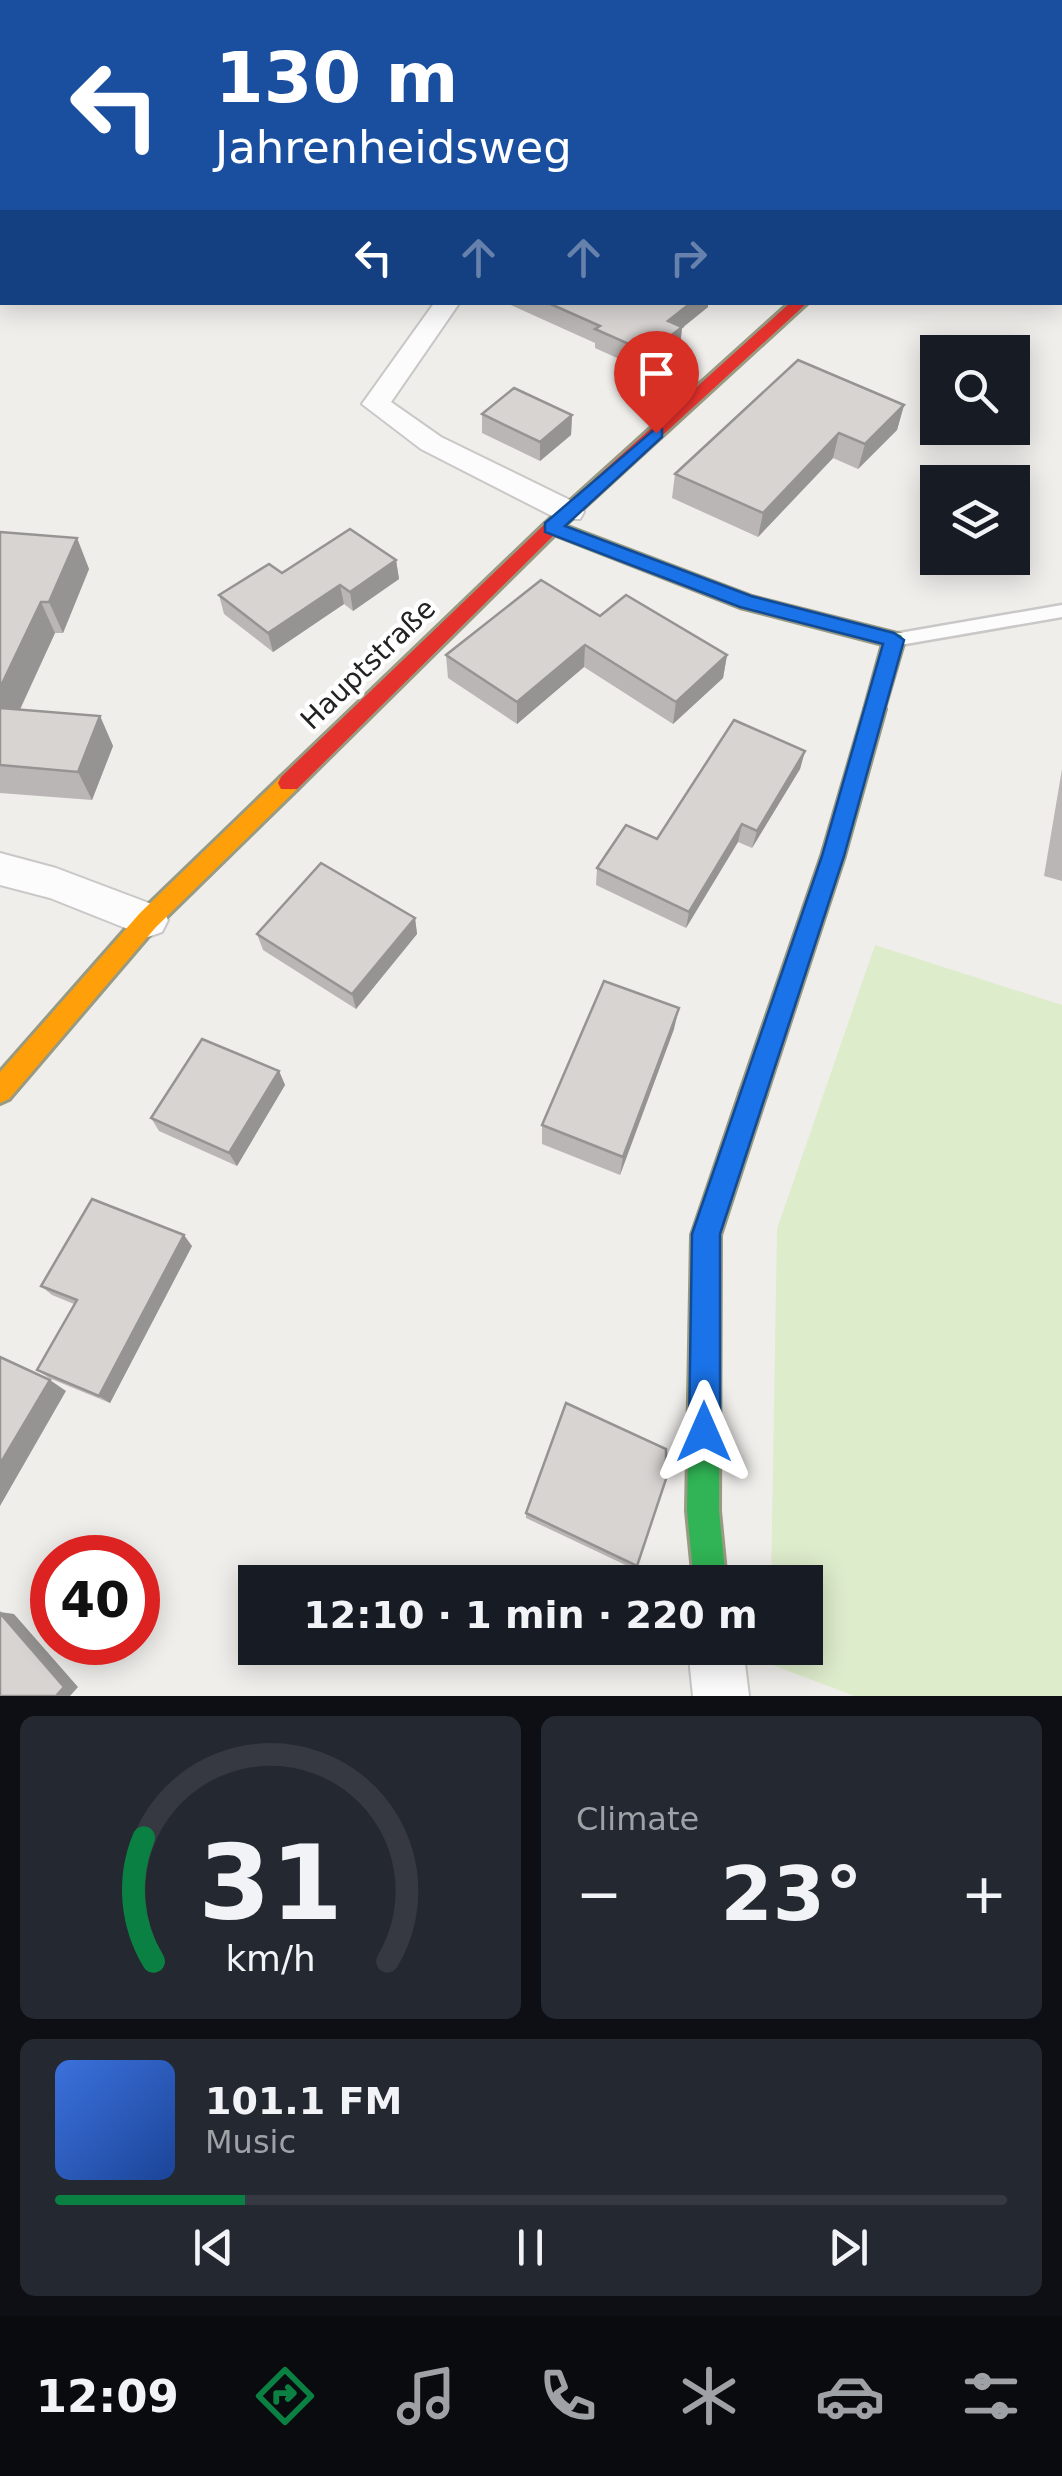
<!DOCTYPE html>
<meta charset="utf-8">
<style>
:root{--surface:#171b24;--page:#242831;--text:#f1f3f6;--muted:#9ea1a6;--line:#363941;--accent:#0b8043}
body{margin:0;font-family:"DejaVu Sans",sans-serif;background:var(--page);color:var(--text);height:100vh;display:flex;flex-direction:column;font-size:38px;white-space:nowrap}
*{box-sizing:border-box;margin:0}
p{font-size:32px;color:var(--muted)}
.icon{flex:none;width:55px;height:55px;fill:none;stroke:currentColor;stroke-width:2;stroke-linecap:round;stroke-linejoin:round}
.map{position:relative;height:1696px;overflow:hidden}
.side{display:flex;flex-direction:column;gap:20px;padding:20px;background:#0d0f14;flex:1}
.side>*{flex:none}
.top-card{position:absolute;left:0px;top:0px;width:1062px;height:305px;box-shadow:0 5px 25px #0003;background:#1a4fa0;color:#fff;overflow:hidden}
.buttons{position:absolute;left:920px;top:335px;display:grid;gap:20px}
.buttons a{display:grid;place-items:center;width:110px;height:110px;border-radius:0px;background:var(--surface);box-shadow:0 5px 25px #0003;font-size:50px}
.speed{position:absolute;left:30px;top:1535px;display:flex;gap:20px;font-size:50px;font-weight:700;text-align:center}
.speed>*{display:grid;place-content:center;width:130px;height:130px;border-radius:50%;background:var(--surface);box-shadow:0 5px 25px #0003;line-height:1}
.speed .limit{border:15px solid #d22;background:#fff;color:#111}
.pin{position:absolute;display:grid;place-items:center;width:85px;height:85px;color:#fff;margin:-102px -42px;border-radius:50% 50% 50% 0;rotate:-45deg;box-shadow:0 0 10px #0007}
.pin .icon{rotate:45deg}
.me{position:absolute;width:110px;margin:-55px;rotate:0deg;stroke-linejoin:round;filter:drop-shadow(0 0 8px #0008)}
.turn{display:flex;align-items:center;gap:35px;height:210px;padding:0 50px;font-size:45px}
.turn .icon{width:130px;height:130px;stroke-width:2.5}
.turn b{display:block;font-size:70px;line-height:85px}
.lanes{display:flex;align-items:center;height:95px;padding:0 50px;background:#0003;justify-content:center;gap:50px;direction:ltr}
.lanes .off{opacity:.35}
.big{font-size:75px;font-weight:800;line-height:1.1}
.side .card{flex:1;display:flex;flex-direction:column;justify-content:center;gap:15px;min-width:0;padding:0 35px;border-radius:15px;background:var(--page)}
.side .dial{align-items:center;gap:0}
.dial svg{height:260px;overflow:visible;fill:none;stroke:var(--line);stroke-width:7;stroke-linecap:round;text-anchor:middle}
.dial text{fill:var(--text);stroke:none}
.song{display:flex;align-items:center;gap:30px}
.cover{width:120px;height:120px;border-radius:15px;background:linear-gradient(135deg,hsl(220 70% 55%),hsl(220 70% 35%))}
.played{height:10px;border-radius:5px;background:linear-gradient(90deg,var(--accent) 20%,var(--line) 20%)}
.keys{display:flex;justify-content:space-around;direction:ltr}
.heat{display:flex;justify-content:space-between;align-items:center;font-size:55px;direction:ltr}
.side .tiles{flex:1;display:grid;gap:20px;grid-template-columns:1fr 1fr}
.card:last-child{grid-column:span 2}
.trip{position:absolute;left:238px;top:1565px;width:585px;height:100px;border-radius:0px;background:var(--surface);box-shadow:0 5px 25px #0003;font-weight:800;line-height:100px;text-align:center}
.menu{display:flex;height:160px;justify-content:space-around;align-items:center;background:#090b0e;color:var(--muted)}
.menu .icon{width:70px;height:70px}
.menu .on{color:var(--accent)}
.menu b{font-size:45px;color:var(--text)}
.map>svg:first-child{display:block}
.grass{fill:#ddeccb}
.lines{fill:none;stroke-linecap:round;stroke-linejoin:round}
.lane-casing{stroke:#c9c8c7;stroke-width:5}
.street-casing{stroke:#c9c8c7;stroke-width:4}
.fast-casing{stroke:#999a82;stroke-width:6}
.slow-casing{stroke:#999a82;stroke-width:6}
.jam-casing{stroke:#999a82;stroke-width:6}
.lane{fill:#fdfcfc;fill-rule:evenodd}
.street{fill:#fdfcfc;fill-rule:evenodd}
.fast{fill:#30b455;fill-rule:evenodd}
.slow{fill:#ff9f0a;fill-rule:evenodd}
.jam{fill:#e5322d;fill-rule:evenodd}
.wall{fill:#b9b6b5}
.shaded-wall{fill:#969493}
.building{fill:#d7d4d2;stroke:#969493;stroke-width:2.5}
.route{fill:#1a73e8;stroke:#114b97;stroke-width:2.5}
.labels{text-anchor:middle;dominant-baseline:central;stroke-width:9;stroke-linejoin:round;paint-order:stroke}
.street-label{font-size:28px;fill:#222;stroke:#fff}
</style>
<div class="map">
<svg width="1062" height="1696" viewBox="0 0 1062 1696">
<rect width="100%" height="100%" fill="#f0eeeb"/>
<!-- grass -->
<path class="grass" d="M875,945l187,60v691h-208l-84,-32v-16h35v-66h-34l6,-353z"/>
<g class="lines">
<!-- lane casing -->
<g class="lane-casing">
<path id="lane" d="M1062,605v12l-168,29 -9,-6 9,-6z"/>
</g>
<!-- street casing -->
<g class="street-casing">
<path id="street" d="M435,302h25l-69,100 50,35 139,68 4,7 -4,7h-22l-137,-70 -59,-45z
M0,853l56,15 106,40 6,12 -6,12 -14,5 -98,-39 -50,-13z
M688,1648h55l6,48h-56z"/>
</g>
<!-- fast casing -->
<g class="fast-casing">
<path id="fast" d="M1062,104v8l-2,1v-8z
M552,521l200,76 149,38 3,5 -22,75h-14l-3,-6 18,-65 -143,-37 -194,-76 -3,-4z
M753,1082l9,3 4,9 -46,141 -1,276 7,71h-32l-7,-71 5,-276 48,-141 4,-9z"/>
</g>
<!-- slow casing -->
<g class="slow-casing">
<path id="slow" d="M875,701l10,8 -41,147 -78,238 -4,9 -9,3 -9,-3 -4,-9 82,-238 43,-147z
M289,774l11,9 -3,6 -141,138 -147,172 -9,4v-31l140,-159 141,-136z"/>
</g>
<!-- jam casing -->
<g class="jam-casing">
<path id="jam" d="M791,302h17l-250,229 -261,258h-16l-3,-6 3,-6 265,-254z"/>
</g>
<!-- lane -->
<use href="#lane" class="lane"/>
<!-- street -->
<use href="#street" class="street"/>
<!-- fast -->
<use href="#fast" class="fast"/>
<!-- slow -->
<use href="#slow" class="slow"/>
<!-- jam -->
<use href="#jam" class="jam"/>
</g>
<!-- wall -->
<path class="wall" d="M504,302h204v5l-26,21 -2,18 -32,26 -53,-24v-5z
M904,405l-7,25 -39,39 -25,-11 -75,79 -86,-39 3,-24z
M482,414l90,1 -1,20 -31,26 -58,-28z
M0,532l77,6 12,31 -26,64h-8l-35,77 80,6 13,30 -21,54 -92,-7z
M396,560l3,19 -46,32 -9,-7 -71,48 -49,-38 -5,-19z
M600,616l127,39 -4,23 -50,46 -89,-57 -67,57 -69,-46 -2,-23z
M805,751l-5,18 -48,79 -14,-6 -52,86 -90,-43 1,-17 60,-29z
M1062,769v112l-18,-5z
M415,918l2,16 -61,75 -93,-59 -6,-16z
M674,1029l-54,146 -78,-31v-19z
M279,1071l6,14 -48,81 -78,-35 -8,-13z
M192,1246l-82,157 -61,-25 -12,-8 37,-66 -22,-9 -11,-9z
M526,1513l111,53 -3,3 -108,-51z"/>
<!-- shaded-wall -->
<path class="shaded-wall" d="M692,302h16v5l-26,21 -2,18 -32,26 1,-19 19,-32z
M904,405l-7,25 -39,39 7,-25z
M572,415l-1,20 -31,26v-19z
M839,433l-6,25 -75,79 5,-24z
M77,538l12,31 -26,64 -14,-31z
M396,560l3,19 -46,32 -3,-19z
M340,585l4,19 -71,48 -5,-19z
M41,602l14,31 -48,104 -7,-12v-37z
M585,645l-1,22 -67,57v-22z
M727,655l-4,23 -50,46 3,-22z
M100,716l13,30 -21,54 -14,-28z
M805,751l-5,18 -48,79 5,-17z
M742,824l-4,18 -52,86 3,-16z
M415,918l2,16 -61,75 -4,-15z
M679,1008l-5,21 -54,146 3,-18z
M279,1071l6,14 -48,81 -8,-13z
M184,1235l8,11 -82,157 -11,-7z
M50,1380l16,11 -66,115v-42z
M0,1612l14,2 64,73 -8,9h-14z"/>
<!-- building -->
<path class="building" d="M546,302h146l-24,19 14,6 -33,26 -54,-24 5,-3z
M798,360l106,45 -39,39 -26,-11 -76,80 -88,-39z
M514,388l58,27 -32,27 -58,-28z
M350,529l46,31 -46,32 -10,-7 -72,48 -49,-38 50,-31 13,9z
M0,532l77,6 -28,64h-8l-41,86z
M541,580l59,36 26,-21 101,60 -51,47 -91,-57 -68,57 -71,-47z
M0,708l100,8 -22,56 -78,-7z
M734,720l71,31 -48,80 -15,-7 -53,88 -92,-44 29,-43 31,14z
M321,863l94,55 -63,76 -95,-60z
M604,981l75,27 -56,149 -81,-32z
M202,1039l77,32 -50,82 -78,-35z
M92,1199l92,36 -85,161 -62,-26 40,-70 -36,-14z
M0,1357l50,23 -50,84z
M566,1403l100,46v30l-29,87 -111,-53z
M0,1613l64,74 -8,9h-56z"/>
<!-- route -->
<path class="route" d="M656,428l6,1v8l-97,89 186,70 143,37 10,7 -60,216 -124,378v198l-5,11 -11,4 -11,-4 -4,-11 3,-198 130,-378 61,-212 -143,-37 -195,-75v-9z"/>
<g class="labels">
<!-- street labels -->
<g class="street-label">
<text transform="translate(368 664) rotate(-44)">Hauptstraße</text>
</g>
</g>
</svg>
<div class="buttons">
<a><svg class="icon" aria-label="search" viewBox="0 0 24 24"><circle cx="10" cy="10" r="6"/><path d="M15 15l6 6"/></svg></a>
<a><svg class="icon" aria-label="layers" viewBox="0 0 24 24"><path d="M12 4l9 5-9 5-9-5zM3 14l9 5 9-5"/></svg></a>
</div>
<div class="speed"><div class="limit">40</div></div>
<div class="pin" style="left:656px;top:433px;background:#d93025"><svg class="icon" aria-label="arrive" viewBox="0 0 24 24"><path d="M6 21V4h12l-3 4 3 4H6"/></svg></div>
<svg class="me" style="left:704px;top:1432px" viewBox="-20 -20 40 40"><path d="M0-17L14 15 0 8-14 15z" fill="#1a73e8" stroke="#fff" stroke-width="4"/></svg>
<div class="trip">12:10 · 1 min · 220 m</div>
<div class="top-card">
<div class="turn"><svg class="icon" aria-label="left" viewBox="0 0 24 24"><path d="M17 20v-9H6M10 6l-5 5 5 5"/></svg><div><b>130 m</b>Jahrenheidsweg</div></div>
<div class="lanes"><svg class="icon" aria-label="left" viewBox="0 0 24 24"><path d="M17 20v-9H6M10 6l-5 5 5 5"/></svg><svg class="icon off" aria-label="ahead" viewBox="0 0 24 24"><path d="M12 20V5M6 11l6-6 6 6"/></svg><svg class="icon off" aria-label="ahead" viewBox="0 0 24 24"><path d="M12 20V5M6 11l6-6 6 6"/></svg><svg class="icon off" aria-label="right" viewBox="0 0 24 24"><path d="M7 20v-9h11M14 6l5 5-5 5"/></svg></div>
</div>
</div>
<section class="side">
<div class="tiles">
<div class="card dial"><svg viewBox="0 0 100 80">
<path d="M14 69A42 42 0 1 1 86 69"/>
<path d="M14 69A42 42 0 0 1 11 31" stroke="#0b8043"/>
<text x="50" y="56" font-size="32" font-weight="700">31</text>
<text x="50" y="72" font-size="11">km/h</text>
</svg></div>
<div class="card"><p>Climate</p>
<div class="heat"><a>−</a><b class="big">23°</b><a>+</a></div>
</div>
<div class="card">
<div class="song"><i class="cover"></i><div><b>101.1 FM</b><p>Music</p></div></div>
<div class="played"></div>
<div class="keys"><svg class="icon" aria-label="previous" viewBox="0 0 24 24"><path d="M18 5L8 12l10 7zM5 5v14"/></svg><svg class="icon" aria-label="pause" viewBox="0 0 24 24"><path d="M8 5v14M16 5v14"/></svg><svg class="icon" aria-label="next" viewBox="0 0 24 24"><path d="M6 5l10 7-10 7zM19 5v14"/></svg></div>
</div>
</div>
</section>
<nav class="menu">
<b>12:09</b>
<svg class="icon on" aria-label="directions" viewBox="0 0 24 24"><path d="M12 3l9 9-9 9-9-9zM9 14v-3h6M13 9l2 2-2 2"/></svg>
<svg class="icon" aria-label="music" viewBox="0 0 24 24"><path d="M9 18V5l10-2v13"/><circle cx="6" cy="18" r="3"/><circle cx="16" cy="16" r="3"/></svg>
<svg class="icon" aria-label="phone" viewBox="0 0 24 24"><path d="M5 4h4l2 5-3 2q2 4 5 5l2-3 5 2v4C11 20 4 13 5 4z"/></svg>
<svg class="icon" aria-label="climate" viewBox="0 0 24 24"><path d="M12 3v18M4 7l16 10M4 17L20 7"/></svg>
<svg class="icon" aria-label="car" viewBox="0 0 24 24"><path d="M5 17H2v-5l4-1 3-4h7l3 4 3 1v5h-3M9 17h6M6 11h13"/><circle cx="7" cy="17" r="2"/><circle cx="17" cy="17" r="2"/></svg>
<svg class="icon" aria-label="filters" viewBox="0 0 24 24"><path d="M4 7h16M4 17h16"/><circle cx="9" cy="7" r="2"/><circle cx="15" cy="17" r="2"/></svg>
</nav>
